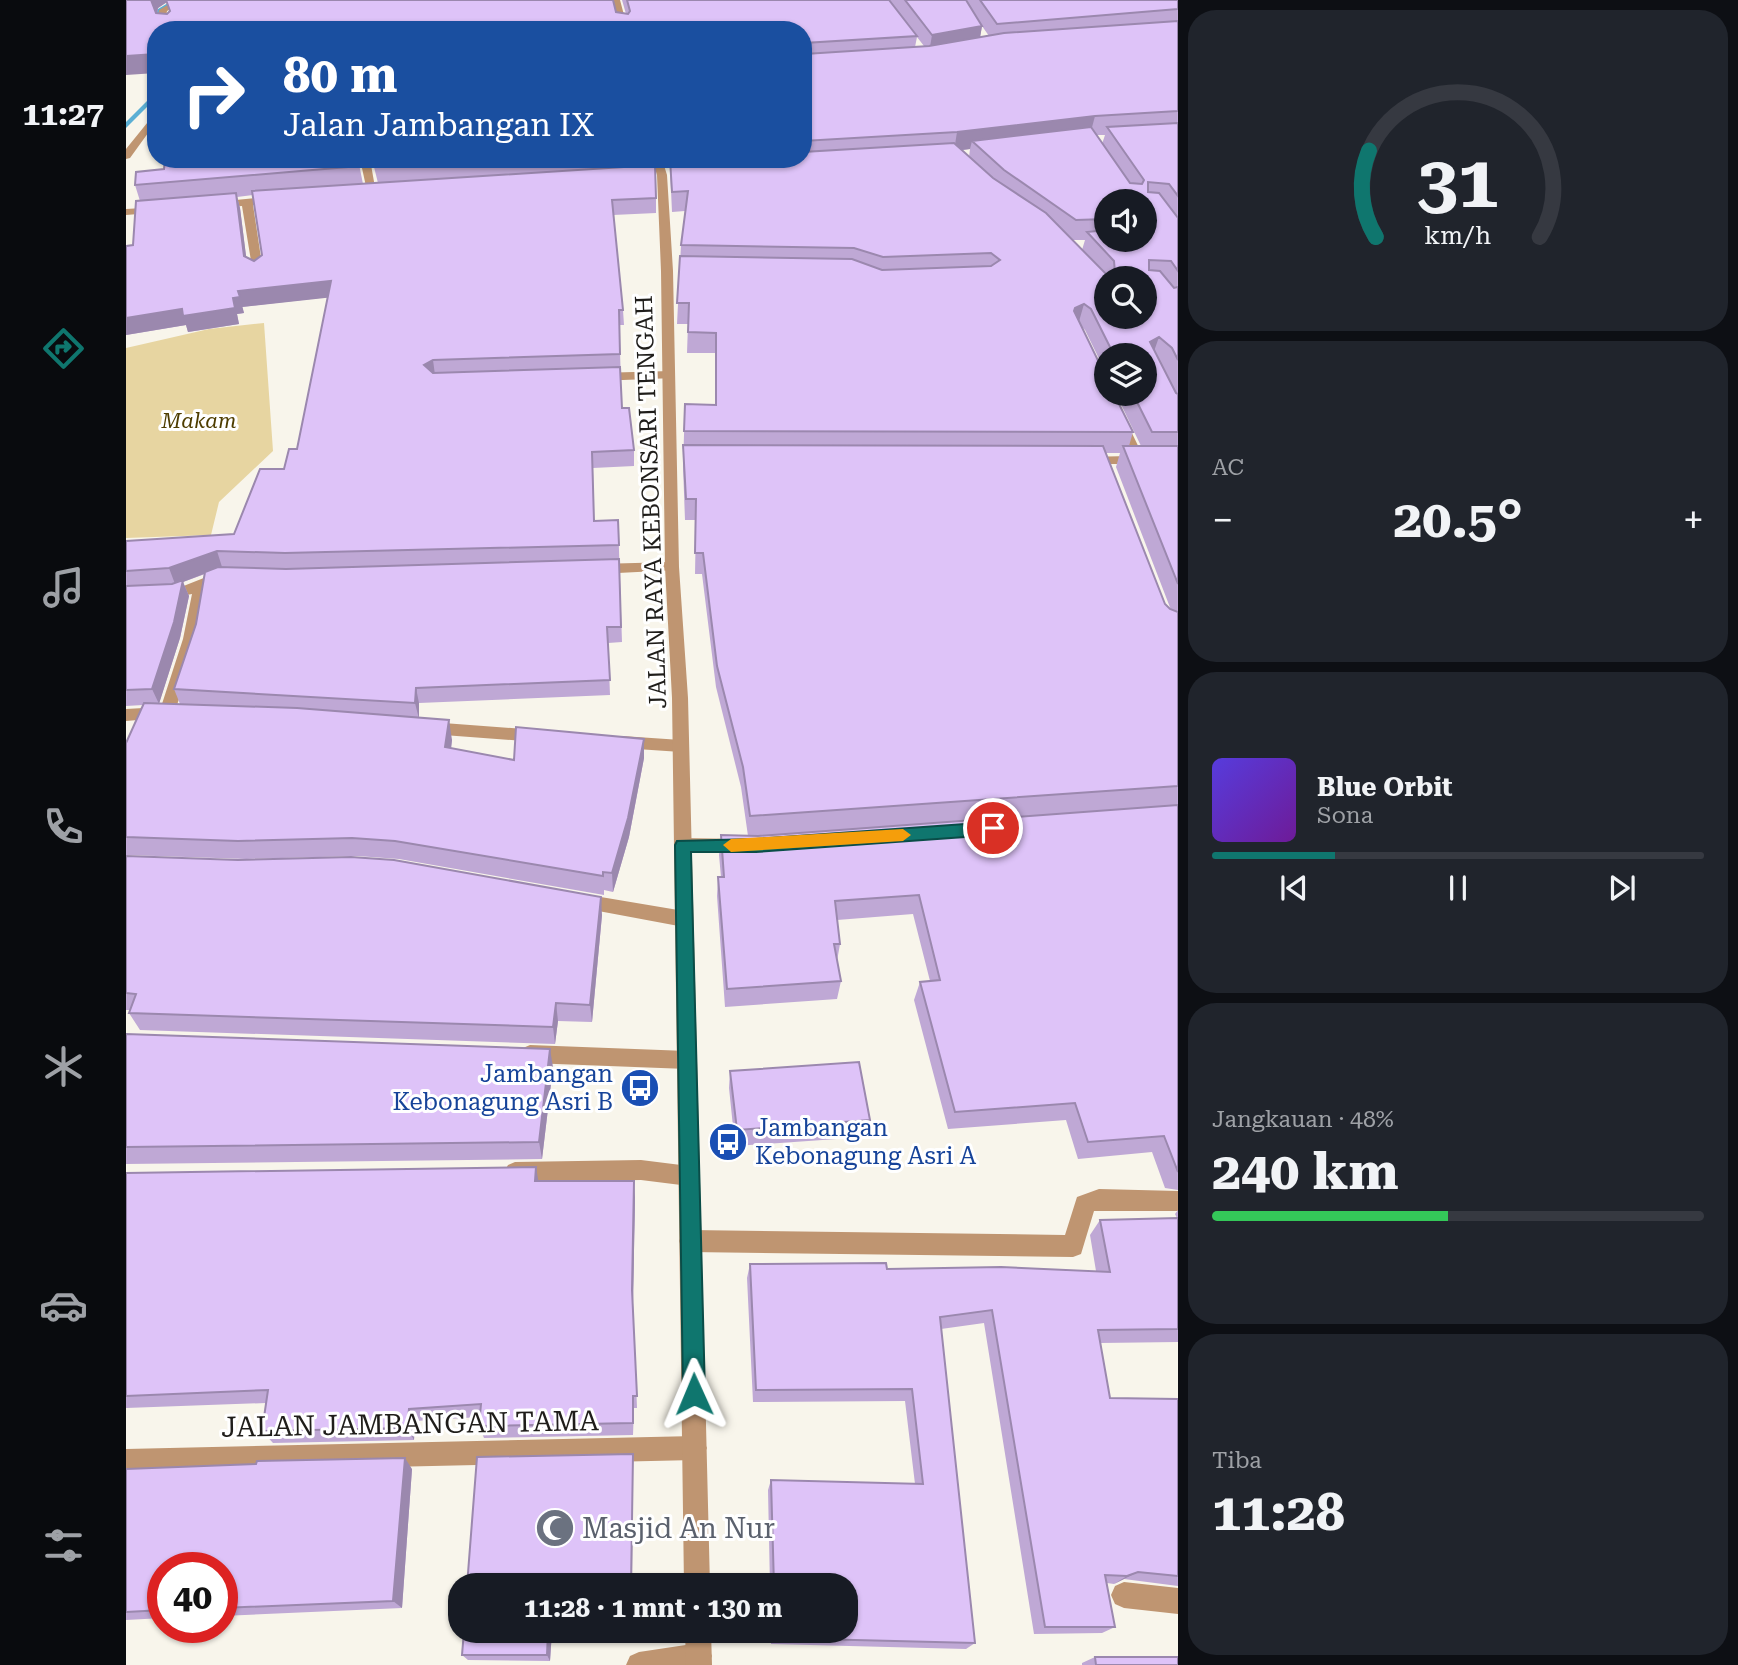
<!DOCTYPE html>
<html lang="id">
<meta charset="utf-8">
<style>
:root{--surface:#171b24;--page:#20242c;--text:#f1f3f6;--muted:#9ea1a6;--line:#363941;--accent:#0f766e}
body{margin:0;font-family:"Roboto Serif",serif;background:var(--page);color:var(--text);height:100vh;display:flex;flex-direction:column;font-size:26px;white-space:nowrap}
*{box-sizing:border-box;margin:0}
p{font-size:23px;color:var(--muted)}
.icon{flex:none;width:38px;height:38px;fill:none;stroke:currentColor;stroke-width:2;stroke-linecap:round;stroke-linejoin:round}
.map{position:relative;flex:1;overflow:hidden}
.sheet{display:flex;flex-direction:column;gap:10px;padding:10px;background:#0d0f14;width:560px}
.sheet>*{flex:none}
.banner{position:absolute;left:21px;top:21px;width:665px;height:147px;border-radius:28px;box-shadow:0 2px 5px #0004;background:#1a4fa0;color:#fff;overflow:hidden}
.controls{position:absolute;left:968px;top:189px;display:grid;gap:14px}
.controls a{display:grid;place-items:center;width:63px;height:63px;border-radius:50%;background:var(--surface);box-shadow:0 2px 5px #0004;font-size:35px}
.speed{position:absolute;left:21px;top:1552px;display:flex;gap:14px;font-size:35px;font-weight:700;text-align:center}
.speed>*{display:grid;place-content:center;width:91px;height:91px;border-radius:50%;background:var(--surface);box-shadow:0 2px 5px #0004;line-height:1}
.speed .limit{border:10px solid #d22;background:#fff;color:#111}
.pin{position:absolute;display:grid;place-items:center;width:60px;height:60px;color:#fff;margin:-30px;border:4px solid #fff;border-radius:50%;box-shadow:0 2px 7px #0007}
.me{position:absolute;width:77px;margin:-38px;rotate:359deg;stroke-linejoin:round;filter:drop-shadow(0 0 5px #0008)}
.turn{display:flex;align-items:center;gap:24px;height:147px;padding:0 21px;font-size:32px}
.turn .icon{width:91px;height:91px;stroke-width:2.5}
.turn b{display:block;font-size:49px;line-height:60px}
.big{font-size:52px;font-weight:700;line-height:1.1}
.sheet .card{flex:1;display:flex;flex-direction:column;justify-content:center;gap:10px;min-width:0;padding:0 24px;border-radius:28px;background:var(--page)}
.sheet .dial{align-items:center;gap:0}
.dial svg{height:182px;overflow:visible;fill:none;stroke:var(--line);stroke-width:7;stroke-linecap:round;text-anchor:middle}
.dial text{fill:var(--text);stroke:none}
.song{display:flex;align-items:center;gap:21px}
.cover{width:84px;height:84px;border-radius:10px;background:linear-gradient(135deg,hsl(250 70% 55%),hsl(280 70% 35%))}
.played{height:7px;border-radius:4px;background:linear-gradient(90deg,var(--accent) 25%,var(--line) 25%)}
.keys{display:flex;justify-content:space-around;direction:ltr}
.heat{display:flex;justify-content:space-between;align-items:center;font-size:38px;direction:ltr}
.charge{height:10px;border-radius:5px;background:linear-gradient(90deg,#34c759 48%,var(--line) 0)}
.trip{position:absolute;left:322px;top:1573px;width:410px;height:70px;border-radius:28px;background:var(--surface);box-shadow:0 2px 5px #0004;font-weight:700;line-height:70px;text-align:center}
main{display:flex;flex:1;min-height:0}
.tab-bar{display:flex;flex-direction:column;width:126px;justify-content:space-around;align-items:center;background:#090b0e;color:var(--muted)}
.tab-bar .icon{width:49px;height:49px}
.tab-bar .selected{color:var(--accent)}
.tab-bar b{font-size:32px;color:var(--text)}
.map>svg:first-child{display:block}
.green{fill:#e7d5a1}
.lines{fill:none;stroke-linecap:round;stroke-linejoin:round}
.stream{fill:#5bafd4;fill-rule:evenodd}
.service{fill:#bf9571;fill-rule:evenodd}
.minor{fill:#bf9571;fill-rule:evenodd}
.tertiary{fill:#bf9571;fill-rule:evenodd}
.wall{fill:#bfa8d5;fill-rule:evenodd}
.shaded-wall{fill:#9b88ae}
.building{fill:#dec3f8;stroke:#9b88ae;stroke-width:2;fill-rule:evenodd}
.route{fill:#0f766e;stroke:#0a4d48;stroke-width:2}
.slow{fill:#f59e0b}
.labels{text-anchor:middle;dominant-baseline:central;stroke-width:6;stroke-linejoin:round;paint-order:stroke}
.far-park-label{font-size:21px;font-style:italic;fill:#4e3d00;stroke:#fff}
.street-label{font-size:24px;fill:#1f1d1a;stroke:#fff}
.transit-label{font-size:24px;fill:#164399;stroke:#fff;text-anchor:end}
.near-street-label{font-size:28px;fill:#1f1d1a;stroke:#fff}
.near-worship-label{font-size:28px;fill:#5b616d;stroke:#fff;text-anchor:start}
</style>
<main>
<nav class="tab-bar">
<b>11:27</b>
<svg class="icon selected" aria-label="directions" viewBox="0 0 24 24"><path d="M12 3l9 9-9 9-9-9zM9 14v-3h6M13 9l2 2-2 2"/></svg>
<svg class="icon" aria-label="music" viewBox="0 0 24 24"><path d="M9 18V5l10-2v13"/><circle cx="6" cy="18" r="3"/><circle cx="16" cy="16" r="3"/></svg>
<svg class="icon" aria-label="phone" viewBox="0 0 24 24"><path d="M5 4h4l2 5-3 2q2 4 5 5l2-3 5 2v4C11 20 4 13 5 4z"/></svg>
<svg class="icon" aria-label="climate" viewBox="0 0 24 24"><path d="M12 3v18M4 7l16 10M4 17L20 7"/></svg>
<svg class="icon" aria-label="car" viewBox="0 0 24 24"><path d="M5 17H2v-5l4-1 3-4h7l3 4 3 1v5h-3M9 17h6M6 11h13"/><circle cx="7" cy="17" r="2"/><circle cx="17" cy="17" r="2"/></svg>
<svg class="icon" aria-label="filters" viewBox="0 0 24 24"><path d="M4 7h16M4 17h16"/><circle cx="9" cy="7" r="2"/><circle cx="15" cy="17" r="2"/></svg>
</nav>
<div class="map">
<svg width="1052" height="1665" viewBox="0 0 1052 1665">
<rect width="100%" height="100%" fill="#f8f5eb"/>
<!-- green -->
<path class="green" d="M138,323l9,128 -54,51 -8,33 -85,3v-190l83,-19z"/>
<g class="lines">
<!-- stream -->
<path class="stream" d="M47,0h7l-26,16 6,14 -5,1 -7,-16z
M30,92v6l-30,30v-6z"/>
<!-- service -->
<path class="service" d="M545,371l4,1v6l-78,3 -6,-4 6,-4z
M573,1643l9,4 4,9 -4,9h-82l4,-9 9,-4z"/>
<!-- minor -->
<path class="minor" d="M50,0h11l-20,11 -1,6 6,13h-9l-5,-13 1,-7z
M30,112v10l-26,36 -4,1v-10z
M234,159h10l6,34 -9,-2z
M151,196l5,3 -1,2 -28,4 10,66 -10,2 -11,-67 -27,2 -5,-3 5,-3z
M33,207l4,1v4l-37,3v-6z
M980,390v4h7l30,62h35v8h-98v-6l5,-1 45,-1 -29,-62z
M546,562l7,5 -2,3 -79,4 -7,-5 7,-5z
M98,570l7,5 -2,3 -21,9 -9,52 -26,78 -47,4v-12l35,-2 22,-68 9,-45 -27,5 -39,1v-10l55,-3z
M304,722l108,8 8,6 -8,6 -108,-8 -8,-6z
M496,736l59,4 8,6 -8,6 -59,-4 -8,-6z
M557,838l59,1 6,2 3,5 -3,5 -6,2 -59,-1 -6,-2 -3,-5 3,-5z
M451,893l107,18 7,3 2,5 -2,5 -7,3 -107,-20 -6,-2 -3,-5 3,-5z
M404,1045l157,6 7,3 3,6 -3,6 -7,3 -157,-6 -7,-3 -3,-6 3,-6z
M515,1160l48,6 7,3 4,7 -4,7 -7,3 -48,-6 -126,2 -7,-3 -4,-7 4,-7 7,-3z
M973,1189l79,2v20h-84l-13,43 -8,3 -383,-5 -8,-3 -3,-8 3,-8 8,-3 375,5 12,-38z
M569,1436l8,4 4,8 -4,8 -8,4 -569,13v-24z
M998,1582l54,6v26l-54,-6 -9,-4 -4,-9 4,-9z"/>
<!-- tertiary -->
<path class="tertiary" d="M486,0h8l8,30h-9z
M526,159h10l5,16 6,96 6,296 9,131 22,888h-26l-12,-888 -7,-131 -4,-296 -4,-96z
M559,1631h26l1,34h-26z"/>
</g>
<!-- wall -->
<path class="wall" d="M0,0l490,12 10,2 -4,-14h556v1190l-13,-2 -13,-36 -74,7 -12,-39 -118,9 -34,-129 6,-18 10,-1 -17,-67 -76,6 3,24 -3,17 4,20 -4,18 -112,8 -8,-111 1,-19h3l-2,-22 2,-20 27,1 -7,-49 -25,-100 -14,-113h-7l1,-54h-11l-2,-54 2,-62 30,1v-52h-28l1,-29h-11l4,-79 4,-34 -13,1 -2,-44h-2l-4,-9h139v-129h-647zM41,2l2,9 -2,3 -10,-1 1,-5zM856,26l7,10 -9,1zM791,37l7,9 -9,1zM970,135h9l-3,9zM844,149l-1,8 -7,-7zM980,201h38v39h-38zM947,240h12l-3,10zM956,327l3,3 21,43v-18h38v39h-28l25,52h-12l4,-14zM980,453h14l-4,14 55,143 -6,-6z
M232,159l5,25 15,-1 -6,-24h280l4,39v15l-43,2 10,95 1,15h-5l3,83 12,42v16l-41,2 1,53 24,-1 4,122 -14,1 2,52 -191,8v15l33,22 -1,8 63,12 130,-21v19l-15,79 -16,55 -9,-2v5l-205,-36 -42,-3 -111,3 -120,-4v-112l17,-38 -17,1v-165l108,-7 50,-65 13,-20 31,-152 -86,10 2,6 -7,1 2,10 -51,8 -2,-7 -60,10v-89l7,-1 7,-44 -5,-16 29,-16zM127,195l9,60 -8,6 -8,-4 -6,-49 -3,-11zM79,574l-9,50 -22,65 6,15 -21,-1 21,-65 9,-42 -6,-14z
M0,856l476,59 -10,107 -34,-1 -3,23 -415,-14 -11,-17 1,-3h-4z
M0,1034l427,33 -11,92 -416,5z
M604,1071l140,49 -5,17 -130,9 -6,-58z
M0,1173l413,8 96,16 -2,106 4,105h-3l-1,27 -149,3 -5,-12 1,-9 -65,4 -1,19 -141,3 -11,-12 4,-28 -140,5z
M1052,1210v132l-78,1 10,55 68,1v187l-54,-7 -10,5 -7,-1 8,44 -13,6 -68,1 -50,-311 -43,6 34,314 -9,6 -195,-5v-13h74v-45h-75l-2,-96 3,-10 144,4 -10,-83 -152,1 -6,-124 3,-14 137,5 209,2 -6,-36 10,-15 77,-2 -2,-4z
M0,1469h286l-10,139 -180,8v-48h-59v50l-37,2z
M426,1631l-2,30 -82,-1 -6,-5z
M969,1657l83,8h-96v-2z"/>
<!-- shaded-wall -->
<path class="shaded-wall" d="M25,0h15l1,2 -9,6 -2,10z
M856,26l-3,18 -50,9 3,-18z
M30,54v19l-30,2v-19z
M969,116l-5,19 -118,6 -2,8 -16,2 3,-19z
M110,193l4,15 8,63 -4,-15z
M205,281l3,16 -92,10 -4,-16z
M114,297l4,16 -7,1 2,10 -51,8 -2,-7 -60,10v-17z
M958,304l-6,21 -8,4 5,-21z
M1033,337l-7,20 -2,-15z
M307,360l2,15 -11,-10z
M91,551l5,16 -39,15 6,14 -9,42 -21,66 -7,-15 23,-105 -6,-16z
M290,688l3,15v16l-4,-16z
M323,720l3,20 -3,26 -4,-19z
M518,739v19l-15,79 -16,55 -1,-19z
M475,897l1,18 -10,107 -2,-17z
M430,1003l2,18 -3,23 -2,-17z
M424,1049l3,18 -11,92 -3,-17z
M410,1167l3,17 -4,-3z
M508,1181l1,16 -2,107 -1,-14z
M283,1409l6,12 -1,19 -7,-12z
M507,1454l-1,132h-1z
M279,1458l7,11 -10,139 -9,-7z
M1012,1572l-24,12 13,-8z
M422,1631h4l-2,30 -3,-6z"/>
<!-- building -->
<path class="building" d="M0,0h25l5,13 11,1 3,-3 -4,-11h447l3,12 12,2 2,-3 -3,-11h262l28,36 -113,7 -1,4v-17h-647v24l-30,2z
M779,0h61l16,26 -50,9z
M854,0h198v9l-181,15z
M1052,21v90l-83,5 -138,16 -154,9v-89l2,2 124,-8 75,-13z
M1052,123v73l-9,-12 -21,-2v10l11,1 19,25v53l-7,-10 -22,-1v10l11,1 14,17 4,-1v73l-6,-12 -13,-11 -9,5 26,51 2,1v38h-26l-19,-38h11v-39h-30l-23,-46 -7,-5 -9,4 -1,3 32,66v17h8l19,38 -449,-1 1,-27 31,1v-72l-28,-1 1,-29h-12l3,-47 172,3 30,11 109,-4 9,-6 -9,-7 -108,4 -29,-9 -173,-3 7,-54 -16,1 -2,-33h133v-7l151,-9 39,35 53,35 60,61 5,2 4,-3 -1,-12 -27,-29 19,-2v10h38v-15l7,-3v-4h-7v-17h-38v18l-30,1 -72,-50 -32,-29 119,-14 39,56 12,1 2,-4 -37,-53zM980,278h38v39h-38z
M39,159h193l1,7 -224,19 1,-13 28,-3z
M248,159h109l-107,6z
M529,165l1,33 -44,2 11,110h-4l1,44 -187,6 -9,5 9,8 187,-6 2,41h7l5,42 -42,2 2,69 24,-1 1,25 -334,8 -68,-2 -48,17 -43,3v-30l108,-7 26,-65h24l5,-20h8l34,-168 -93,10 2,6 -7,1 2,10 -52,8 -1,-7 -56,9v-72l7,-1 3,-44 100,-8 8,63 10,5 8,-6 -10,-64z
M557,445l420,1 62,158 5,5 8,3v174l-428,30 -7,-49 -26,-101 -14,-113h-8l1,-54h-10z
M997,446h55v138z
M493,559l2,68h-14l3,53 -194,8 -1,15 -241,-14 22,-65 9,-52 13,-5 68,2z
M57,580l-9,42 -22,67 -26,1v-104l46,-2z
M18,703l153,5 152,12 -4,27 69,13 2,-33 128,12 -16,79 -16,55 -9,-1v4l-208,-35 -43,-3 -114,3 -112,-4v-94z
M1052,805v367l-14,-36 -76,6 -13,-39 -120,9 -35,-130 20,-2 -21,-85 -84,6 5,43h-6l7,37 -114,8 -9,-112h6l-3,-42 37,1z
M0,856l112,4 113,-3 43,3 207,37 -11,108 -34,-2 -3,24 -424,-14 7,-19 -10,-1z
M0,1034l424,15 -11,93 -413,5z
M733,1062l11,58 -133,10 -7,-59z
M410,1167l-1,14h99l-2,109 5,106h-4v27l-154,3 2,-22 -72,5 -2,19 -145,3 6,-41 -142,6v-223z
M1052,1218v111l-80,1 12,68 68,1v177l-40,-4 -11,4 -22,-1 10,52h-70l-53,-317 -52,7 35,326 -200,-5v-7h70v-45h-71l-3,-106 152,4 -11,-95 -156,1 -6,-126 136,-1 1,6 114,-2 109,5 -10,-52z
M507,1454l-2,132h-164l10,-129z
M279,1458l-12,143 -171,7v-40h-59v42l-37,2v-143l130,-5 1,-3z
M338,1631h84l-1,24h-85z
M969,1657h83v8h-82z"/>
<!-- route -->
<path class="route" d="M867,822l8,6 -8,7 -237,17h-65l14,542 -4,7 -7,3 -8,-3 -3,-7 -8,-549 2,-4 79,-2z"/>
<!-- slow -->
<path class="slow" d="M777,829l8,6 -8,6 -172,11 -8,-7 8,-6z"/>
<!-- icons -->
<defs>
<g id="bus-disc" transform="scale(2.0125)"><circle r="9.5" fill="#1a4fb4" stroke="#fff"/><path d="M-5-6H5V4H4V6H2V4H-2V6H-4V4H-5ZM-3.5-4V0h7V-4ZM-3.5 1.2v1.5H-2V1.2ZM2 1.2v1.5H3.5V1.2Z" fill="#fff"/></g>
<g id="mosque-disc" transform="scale(2.0125)"><circle r="9.5" fill="#6b7280" stroke="#fff"/><path d="M3.5-4.9A6 6 0 1 0 3.5 4.9A5 5 0 1 1 3.5-4.9Z" fill="#fff"/></g>
</defs>
<g fill-rule="evenodd">
<use href="#bus-disc" x="514" y="1088"/>
<use href="#bus-disc" x="602" y="1142"/>
<use href="#mosque-disc" x="429" y="1528"/>
</g>
<g class="labels">
<!-- far-park labels -->
<g class="far-park-label">
<text x="73" y="421">Makam</text>
</g>
<!-- street labels -->
<g class="street-label">
<text transform="translate(525 502) rotate(-92)">JALAN RAYA KEBONSARI TENGAH</text>
</g>
<!-- transit labels -->
<g class="transit-label">
<text x="487" y="1074">Jambangan<tspan x="487" dy="28">Kebonagung Asri B</tspan></text>
<text x="629" y="1128" text-anchor="start">Jambangan<tspan x="629" dy="28">Kebonagung Asri A</tspan></text>
</g>
<!-- near-street labels -->
<g class="near-street-label">
<text transform="translate(284 1424) rotate(-1)">JALAN JAMBANGAN TAMA</text>
</g>
<!-- near-worship labels -->
<g class="near-worship-label">
<text x="456" y="1528">Masjid An Nur</text>
</g>
</g>
</svg>
<div class="controls">
<a><svg class="icon" aria-label="sound" viewBox="0 0 24 24"><path d="M4 9h4l5-4v14l-5-4H4zM17 9q2 3 0 6"/></svg></a>
<a><svg class="icon" aria-label="search" viewBox="0 0 24 24"><circle cx="10" cy="10" r="6"/><path d="M15 15l6 6"/></svg></a>
<a><svg class="icon" aria-label="layers" viewBox="0 0 24 24"><path d="M12 4l9 5-9 5-9-5zM3 14l9 5 9-5"/></svg></a>
</div>
<div class="speed"><div class="limit">40</div></div>
<div class="pin" style="left:867px;top:828px;background:#d93025"><svg class="icon" aria-label="arrive" viewBox="0 0 24 24"><path d="M6 21V4h12l-3 4 3 4H6"/></svg></div>
<svg class="me" style="left:568px;top:1394px" viewBox="-20 -20 40 40"><path d="M0-17L14 15 0 8-14 15z" fill="#0f766e" stroke="#fff" stroke-width="4"/></svg>
<div class="trip">11:28 · 1 mnt · 130 m</div>
<div class="banner">
<div class="turn"><svg class="icon" aria-label="right" viewBox="0 0 24 24"><path d="M7 20v-9h11M14 6l5 5-5 5"/></svg><div><b>80 m</b>Jalan Jambangan IX</div></div>
</div>
</div>
<section class="sheet">
<div class="card dial"><svg viewBox="0 0 100 80">
<path d="M14 69A42 42 0 1 1 86 69"/>
<path d="M14 69A42 42 0 0 1 11 31" stroke="#0f766e"/>
<text x="50" y="56" font-size="32" font-weight="700">31</text>
<text x="50" y="72" font-size="11">km/h</text>
</svg></div>
<div class="card"><p>AC</p>
<div class="heat"><a>−</a><b class="big">20.5°</b><a>+</a></div>
</div>
<div class="card">
<div class="song"><i class="cover"></i><div><b>Blue Orbit</b><p>Sona</p></div></div>
<div class="played"></div>
<div class="keys"><svg class="icon" aria-label="previous" viewBox="0 0 24 24"><path d="M18 5L8 12l10 7zM5 5v14"/></svg><svg class="icon" aria-label="pause" viewBox="0 0 24 24"><path d="M8 5v14M16 5v14"/></svg><svg class="icon" aria-label="next" viewBox="0 0 24 24"><path d="M6 5l10 7-10 7zM19 5v14"/></svg></div>
</div>
<div class="card"><p>Jangkauan · 48%</p><b class="big">240 km</b><div class="charge"></div></div>
<div class="card"><p>Tiba</p><b class="big">11:28</b></div>
</section>
</main>
